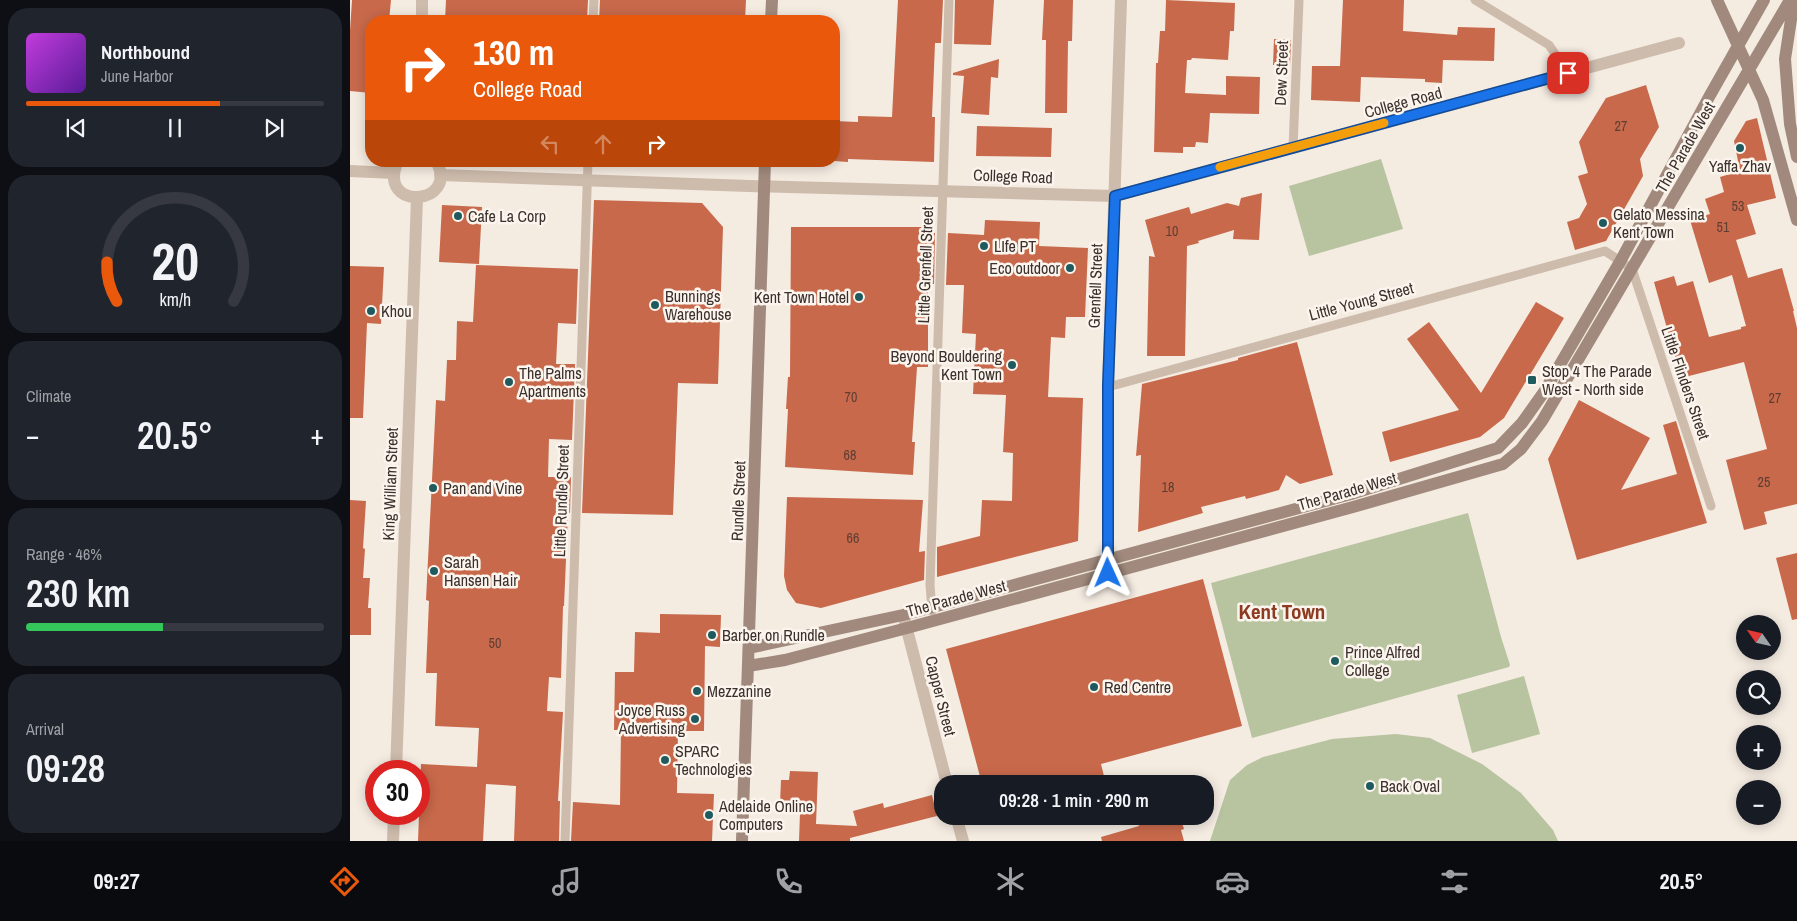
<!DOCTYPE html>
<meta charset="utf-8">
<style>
:root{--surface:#171b24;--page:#20242c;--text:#f1f3f6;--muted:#9ea1a6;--line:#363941;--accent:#ea580c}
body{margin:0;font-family:"Archivo Narrow",sans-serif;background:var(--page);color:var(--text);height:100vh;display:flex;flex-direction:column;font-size:19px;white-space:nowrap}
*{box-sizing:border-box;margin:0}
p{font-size:16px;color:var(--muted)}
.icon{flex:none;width:28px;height:28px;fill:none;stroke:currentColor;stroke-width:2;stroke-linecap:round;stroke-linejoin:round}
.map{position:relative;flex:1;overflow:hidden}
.side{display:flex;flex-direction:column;gap:8px;padding:8px;background:#0d0f14;width:350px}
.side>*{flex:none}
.guide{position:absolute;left:15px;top:15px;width:475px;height:152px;border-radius:20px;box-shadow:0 2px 12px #0003;background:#ea580c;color:#fff;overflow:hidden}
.needle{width:32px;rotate:304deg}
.tools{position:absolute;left:1386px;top:615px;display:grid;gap:10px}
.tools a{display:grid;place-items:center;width:45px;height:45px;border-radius:50%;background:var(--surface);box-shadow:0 2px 12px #0003;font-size:25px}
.speed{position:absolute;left:15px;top:760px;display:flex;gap:10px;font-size:25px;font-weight:700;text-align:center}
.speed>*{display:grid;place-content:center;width:65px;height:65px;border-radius:50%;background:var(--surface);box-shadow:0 2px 12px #0003;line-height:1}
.speed .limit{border:8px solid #d22;background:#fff;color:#111}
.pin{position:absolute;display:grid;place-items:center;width:42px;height:42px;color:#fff;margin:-21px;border-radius:10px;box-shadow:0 2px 8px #0006}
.me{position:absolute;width:55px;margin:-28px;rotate:359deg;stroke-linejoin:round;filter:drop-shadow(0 0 4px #0008)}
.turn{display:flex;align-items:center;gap:18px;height:105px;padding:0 25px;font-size:22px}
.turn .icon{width:65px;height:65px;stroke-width:2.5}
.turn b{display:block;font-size:35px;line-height:42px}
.lanes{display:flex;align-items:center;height:48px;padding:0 25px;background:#0003;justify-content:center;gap:25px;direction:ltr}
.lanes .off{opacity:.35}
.big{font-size:38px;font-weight:600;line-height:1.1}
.side .card{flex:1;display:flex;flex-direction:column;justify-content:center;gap:8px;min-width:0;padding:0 18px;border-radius:20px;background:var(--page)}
.side .dial{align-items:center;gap:0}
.dial svg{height:130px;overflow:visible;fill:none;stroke:var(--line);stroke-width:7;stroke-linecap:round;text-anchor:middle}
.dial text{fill:var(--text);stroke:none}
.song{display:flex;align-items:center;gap:15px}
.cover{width:60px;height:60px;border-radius:8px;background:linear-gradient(135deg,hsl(290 70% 55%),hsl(270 70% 35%))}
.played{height:5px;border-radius:2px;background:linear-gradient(90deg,var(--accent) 65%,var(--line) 65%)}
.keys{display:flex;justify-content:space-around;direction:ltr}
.heat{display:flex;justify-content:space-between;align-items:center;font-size:28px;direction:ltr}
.charge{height:8px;border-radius:4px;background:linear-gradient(90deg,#34c759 46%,var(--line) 0)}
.trip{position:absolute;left:584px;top:775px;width:280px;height:50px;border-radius:20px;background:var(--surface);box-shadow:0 2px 12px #0003;font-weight:600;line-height:50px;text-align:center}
.tabs{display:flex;height:80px;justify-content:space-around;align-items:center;background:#090b0e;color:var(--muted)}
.tabs .icon{width:35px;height:35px}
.tabs .active{color:var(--accent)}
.tabs b{font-size:22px;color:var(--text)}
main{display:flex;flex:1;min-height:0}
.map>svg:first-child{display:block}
.green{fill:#b8c4a0}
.building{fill:#c8694b}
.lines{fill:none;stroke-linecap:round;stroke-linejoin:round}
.lane{stroke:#cdbbac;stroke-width:9}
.street{stroke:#cdbbac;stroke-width:12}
.secondary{stroke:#a18a7d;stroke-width:12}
.route-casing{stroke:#114b97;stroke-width:12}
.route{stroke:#1a73e8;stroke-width:9}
.slow{stroke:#f59e0b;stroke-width:9}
.poi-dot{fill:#1f5a5e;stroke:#fbf5ee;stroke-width:2}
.labels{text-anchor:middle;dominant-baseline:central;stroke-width:5;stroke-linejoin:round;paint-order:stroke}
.number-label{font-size:14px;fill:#5e3e33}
.street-label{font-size:16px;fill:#3b302b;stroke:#fbf5ee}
.poi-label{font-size:16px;fill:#3b302b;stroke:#fbf5ee;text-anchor:start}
.district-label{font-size:21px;font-weight:bold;fill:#8c3b22;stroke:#fbf5ee}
</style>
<main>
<section class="side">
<div class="card">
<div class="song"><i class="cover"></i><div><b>Northbound</b><p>June Harbor</p></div></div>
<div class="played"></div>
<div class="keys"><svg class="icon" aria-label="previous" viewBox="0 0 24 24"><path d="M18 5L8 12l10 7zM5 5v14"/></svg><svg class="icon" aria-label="pause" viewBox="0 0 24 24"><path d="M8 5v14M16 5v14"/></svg><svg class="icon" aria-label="next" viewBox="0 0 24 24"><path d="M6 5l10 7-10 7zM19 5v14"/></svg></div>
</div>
<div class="card dial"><svg viewBox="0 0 100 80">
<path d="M14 69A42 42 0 1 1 86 69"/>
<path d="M14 69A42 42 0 0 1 8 45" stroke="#ea580c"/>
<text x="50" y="56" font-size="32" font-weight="700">20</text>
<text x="50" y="72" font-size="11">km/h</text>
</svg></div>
<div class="card"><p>Climate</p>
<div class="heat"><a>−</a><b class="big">20.5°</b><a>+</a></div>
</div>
<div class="card"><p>Range · 46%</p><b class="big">230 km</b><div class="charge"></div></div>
<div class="card"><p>Arrival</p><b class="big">09:28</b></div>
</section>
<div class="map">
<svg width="1447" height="841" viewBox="0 0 1447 841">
<rect width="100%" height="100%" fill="#f4ebe1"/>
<!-- green -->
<path class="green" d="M1031,159l22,70 -94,27 -20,-70z
M1118,513l33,124 9,28 -1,2 -257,71 -41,-155z
M1174,676l16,58 -68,19 -15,-58z
M1046,734l34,4 52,26 39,29 32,37 5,11h-348l20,-61 17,-15 16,-8 69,-18z"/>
<!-- building -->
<path class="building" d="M2,0h39l-2,21h-18v72l-21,-2v-60z
M96,0h142l-1,21h-142z
M250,0h146l-1,21h-146z
M548,0h45l-2,43h-6l-3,74h3l-1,45 -86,-3v3l-14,-1v-40l24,1v-6l34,1z
M605,0h39l-3,45 -37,-1z
M694,0h29l-1,41h-4l-1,72h-22l1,-73h-4z
M816,0l69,3 -1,28h-4l-2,29 -36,-2 -1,2h-4l-2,33 41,2v-19l34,1 -1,37 -49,-1 -2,30 -12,-1 -1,5h-12v6l-29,-1 2,-89h2l2,-32h5z
M993,0h61l-1,31 54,4 1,-8 37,1 -1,33 -51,-1 -1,23 -17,-1v-3l-64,-2 -1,25 -49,-2 1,-34h28z
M924,39l17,1 -1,26 -17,-1z
M649,59l-1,19 -7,-1 -2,38 -28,-2 3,-37 -11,-1v-2z
M1296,85l13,42 -19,32 3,17 -37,65 -31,9 -8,-28 12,-4 8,-14 -9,-28 10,-3 -9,-31 27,-44z
M1407,118l19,80 -29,7 9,29 -20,6 12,38 34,-10 12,43h-1l4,17v176l-33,8 3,12 -23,6 -18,-70 41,-11 -23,-87 -63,16 -27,-96 20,-6 3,10 16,-5 16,56 32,-8v-2l5,-1 -14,-51 -23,8 -19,-63 20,-6 -5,-15 19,-7 -4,-15 20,-6 -6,-30 12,-20z
M627,126l75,2 -1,29 -75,-1z
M912,193l-3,47 -26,-1 1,-9 -36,11 1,2 -12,3 -2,110h-38l2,-100 6,1 -10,-37 44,-13 2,7 36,-11 12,3 2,-8z
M244,200l108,3 21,24 -5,157 -40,-1 -5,132 -91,-2z
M92,205l40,2 -3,57 -40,-2z
M635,220l55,2 -1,24 49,2 -3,69h-19l-1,21 -14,-1 -3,60 35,1 -5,143 -141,36v-30l43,-11 2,-36 30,1 1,-48 -10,-1 3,-57 -33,-1 3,-60 -14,-1 2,-48h-18l2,-52 36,2z
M441,227h137v5l7,1 -1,51h-6v83h-11l-5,75h3l-2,33 -128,-8 3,-58h-2l2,-32h2z
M126,265l102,4 -2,55 -18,-1 -2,41h19l-3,76 -23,-1 -1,38h23l-1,36h-2l-4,93h-1l-2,72 -12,-1 -2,34 16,1 -5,89h2l-1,40h-45l2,-55 -30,-2 -3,57h-65l3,-77 56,3 2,-39 -44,-2 2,-53h-11l3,-72 -3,-1 10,-200 9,1 2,-41h9l1,-39 16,1z
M0,266l34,1 -3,57 -14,-1 -4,95h-13z
M1186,302l28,16 -60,100 -24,19 -90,25 -8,-30 77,-22 -52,-71 22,-17 52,71z
M947,342l36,133 -33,9 -14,-9 -7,15 -33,9 -1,-3 -44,11 2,6 -65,19 3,-77 -5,1 6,-72 96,-24v-2z
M1229,400l71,38 -29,52 56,-16 -14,-49 13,-4 31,102 -130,37 -29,-101z
M437,497l136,3 -4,52 6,-1 -1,29 -103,28 -25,-5 -9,-13 -3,-14z
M0,500l16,1 -3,47 2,1 -2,29h7l-2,30h3v27h-21z
M1447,553v66l-5,1 -16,-62z
M853,579l39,147 -141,38 5,20h-124l-36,-135z
M310,614l61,1 -1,32 -15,-1 -1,85h-26l-1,62 37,1 -2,47h-141l2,-39 47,3 1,-75h-7l1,-58h19l1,-40 25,1z
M440,771l28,1 -2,52 41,2 -4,-15 30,-8 1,5 48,-13 5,21 -87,22v3h-51l1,-28 -13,-1 1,-8h-8l1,-24h8z
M798,816h32l4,13 -3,1 3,11h-82l-1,-4 38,-11 -2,-6z"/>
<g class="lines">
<!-- lane -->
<path class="lane" d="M1125,0l74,45 19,28
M243,21l1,-21
M943,148l6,-148
M758,387l497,-136 27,18 79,237
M582,611l-2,-26 19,-585
M215,841l23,-680"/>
<!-- street -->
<path class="street" d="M72,21v-21
M48,161c-23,51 63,45 38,0
M0,171l44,2
M90,175l309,11 366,10 564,-153
M758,571v-184l13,-387
M554,618l43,166
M46,771l21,-573
M606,816l7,25
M43,841l1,-27"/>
<!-- secondary -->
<path class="secondary" d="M1367,0l46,100 34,120
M1444,0l-9,59 5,65 7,33
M421,21l1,-21
M399,648l154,-33 448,-121 147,-46 24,-25 22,-31 77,-132 88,-163 55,-97
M398,666l37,-6 122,-32 446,-121 150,-43 18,-15 21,-28 248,-421
M392,841l23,-680"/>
</g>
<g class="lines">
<!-- route casing -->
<g class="route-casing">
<path id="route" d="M758,573v-187l7,-190 453,-123"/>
</g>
<!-- route -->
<use href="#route" class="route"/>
<!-- slow -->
<path class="slow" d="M870,167l164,-44"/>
</g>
<!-- markers -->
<g class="poi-dot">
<circle cx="1390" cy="148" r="5"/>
<circle cx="108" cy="216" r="5"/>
<circle cx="1253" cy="223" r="5"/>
<circle cx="634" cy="246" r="5"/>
<circle cx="720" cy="268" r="5"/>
<circle cx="509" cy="297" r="5"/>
<circle cx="305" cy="305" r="5"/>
<circle cx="21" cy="311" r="5"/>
<circle cx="662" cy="365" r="5"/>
<rect x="1177" y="375" width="10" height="10" rx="2.5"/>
<circle cx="159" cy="382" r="5"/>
<circle cx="83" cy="488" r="5"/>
<circle cx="84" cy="571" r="5"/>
<circle cx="362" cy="635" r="5"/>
<circle cx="985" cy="661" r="5"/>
<circle cx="744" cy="687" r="5"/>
<circle cx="347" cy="691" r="5"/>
<circle cx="345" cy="719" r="5"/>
<circle cx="315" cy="760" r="5"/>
<circle cx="1020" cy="786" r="5"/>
<circle cx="359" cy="815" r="5"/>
</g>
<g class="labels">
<!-- number labels -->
<g class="number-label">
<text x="1271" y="126">27</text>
<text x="1388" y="206">53</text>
<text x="1373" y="227">51</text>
<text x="822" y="231">10</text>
<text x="501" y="397">70</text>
<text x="1425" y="398">27</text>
<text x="500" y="455">68</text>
<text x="1414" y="482">25</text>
<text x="818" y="487">18</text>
<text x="503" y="538">66</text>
<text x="145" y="643">50</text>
</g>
<!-- street labels -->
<g class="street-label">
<text transform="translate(931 73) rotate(-88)">Dew Street</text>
<text transform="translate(1053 102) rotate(-15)">College Road</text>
<text transform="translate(1335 147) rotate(-60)">The Parade West</text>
<text transform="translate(663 176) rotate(2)">College Road</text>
<text transform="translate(575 265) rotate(-88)">Little Grenfell Street</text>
<text transform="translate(745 286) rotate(-88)">Grenfell Street</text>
<text transform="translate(1011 301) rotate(-15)">Little Young Street</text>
<text transform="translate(1336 383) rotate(71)">Little Flinders Street</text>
<text transform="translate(40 484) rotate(-88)">King William Street</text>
<text transform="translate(997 491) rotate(-16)">The Parade West</text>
<text transform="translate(211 501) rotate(-88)">Little Rundle Street</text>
<text transform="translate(388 501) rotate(-88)">Rundle Street</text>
<text transform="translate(606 598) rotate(-15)">The Parade West</text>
<text transform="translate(591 696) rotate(76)">Capper Street</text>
</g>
<!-- poi labels -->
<g class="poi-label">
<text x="1390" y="166" text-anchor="middle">Yaffa Zhav</text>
<text x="1263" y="214">Gelato Messina<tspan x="1263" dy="18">Kent Town</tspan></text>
<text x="118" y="216">Cafe La Corp</text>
<text x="644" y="246">LIfe PT</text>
<text x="710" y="268" text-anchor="end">Eco outdoor</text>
<text x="315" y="296">Bunnings<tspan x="315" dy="18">Warehouse</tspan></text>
<text x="499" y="297" text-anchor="end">Kent Town Hotel</text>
<text x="31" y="311">Khou</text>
<text x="652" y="356" text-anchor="end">Beyond Bouldering<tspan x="652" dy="18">Kent Town</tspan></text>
<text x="1192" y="371">Stop 4 The Parade<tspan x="1192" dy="18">West - North side</tspan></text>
<text x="169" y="373">The Palms<tspan x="169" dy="18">Apartments</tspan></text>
<text x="93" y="488">Pan and Vine</text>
<text x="94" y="562">Sarah<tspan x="94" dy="18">Hansen Hair</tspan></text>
<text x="372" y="635">Barber on Rundle</text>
<text x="995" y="652">Prince Alfred<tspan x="995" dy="18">College</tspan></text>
<text x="754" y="687">Red Centre</text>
<text x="357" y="691">Mezzanine</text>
<text x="335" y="710" text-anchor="end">Joyce Russ<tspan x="335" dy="18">Advertising</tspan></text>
<text x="325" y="751">SPARC<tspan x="325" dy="18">Technologies</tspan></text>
<text x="1030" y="786">Back Oval</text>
<text x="369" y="806">Adelaide Online<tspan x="369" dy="18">Computers</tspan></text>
</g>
<!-- district labels -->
<g class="district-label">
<text x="932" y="611">Kent Town</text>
</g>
</g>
</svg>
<div class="tools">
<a><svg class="needle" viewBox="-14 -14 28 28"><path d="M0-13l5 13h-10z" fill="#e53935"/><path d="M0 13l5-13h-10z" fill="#9ea1a6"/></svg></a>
<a><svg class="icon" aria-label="search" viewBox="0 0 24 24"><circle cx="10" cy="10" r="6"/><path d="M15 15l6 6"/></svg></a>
<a>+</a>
<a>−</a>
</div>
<div class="speed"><div class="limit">30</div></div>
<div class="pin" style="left:1218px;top:73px;background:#d93025"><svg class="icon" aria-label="arrive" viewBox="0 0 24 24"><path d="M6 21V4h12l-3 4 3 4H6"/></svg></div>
<svg class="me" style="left:758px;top:573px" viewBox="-20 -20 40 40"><path d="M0-17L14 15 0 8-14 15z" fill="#1a73e8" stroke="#fff" stroke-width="4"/></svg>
<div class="trip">09:28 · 1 min · 290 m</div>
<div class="guide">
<div class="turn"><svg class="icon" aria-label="right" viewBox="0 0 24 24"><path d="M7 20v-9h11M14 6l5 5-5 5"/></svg><div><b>130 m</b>College Road</div></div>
<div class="lanes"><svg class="icon off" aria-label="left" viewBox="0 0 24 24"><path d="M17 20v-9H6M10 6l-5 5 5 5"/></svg><svg class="icon off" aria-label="ahead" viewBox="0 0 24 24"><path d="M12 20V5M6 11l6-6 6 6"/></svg><svg class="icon" aria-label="right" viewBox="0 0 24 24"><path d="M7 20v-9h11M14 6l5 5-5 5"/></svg></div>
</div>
</div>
</main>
<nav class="tabs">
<b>09:27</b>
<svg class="icon active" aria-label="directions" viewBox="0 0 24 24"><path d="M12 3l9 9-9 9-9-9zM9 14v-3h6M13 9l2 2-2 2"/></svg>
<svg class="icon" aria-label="music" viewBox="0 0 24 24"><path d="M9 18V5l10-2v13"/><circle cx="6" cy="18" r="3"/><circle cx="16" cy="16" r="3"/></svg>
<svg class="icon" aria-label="phone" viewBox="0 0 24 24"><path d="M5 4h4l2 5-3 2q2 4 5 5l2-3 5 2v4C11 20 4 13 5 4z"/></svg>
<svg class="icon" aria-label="climate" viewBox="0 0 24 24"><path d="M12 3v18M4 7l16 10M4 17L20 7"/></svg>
<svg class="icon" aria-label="car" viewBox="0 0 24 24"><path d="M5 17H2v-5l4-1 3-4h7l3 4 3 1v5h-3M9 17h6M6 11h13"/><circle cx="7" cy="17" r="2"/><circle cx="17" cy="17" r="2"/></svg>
<svg class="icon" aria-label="filters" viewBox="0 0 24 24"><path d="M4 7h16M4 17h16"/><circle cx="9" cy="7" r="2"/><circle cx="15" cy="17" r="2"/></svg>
<b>20.5°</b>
</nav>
